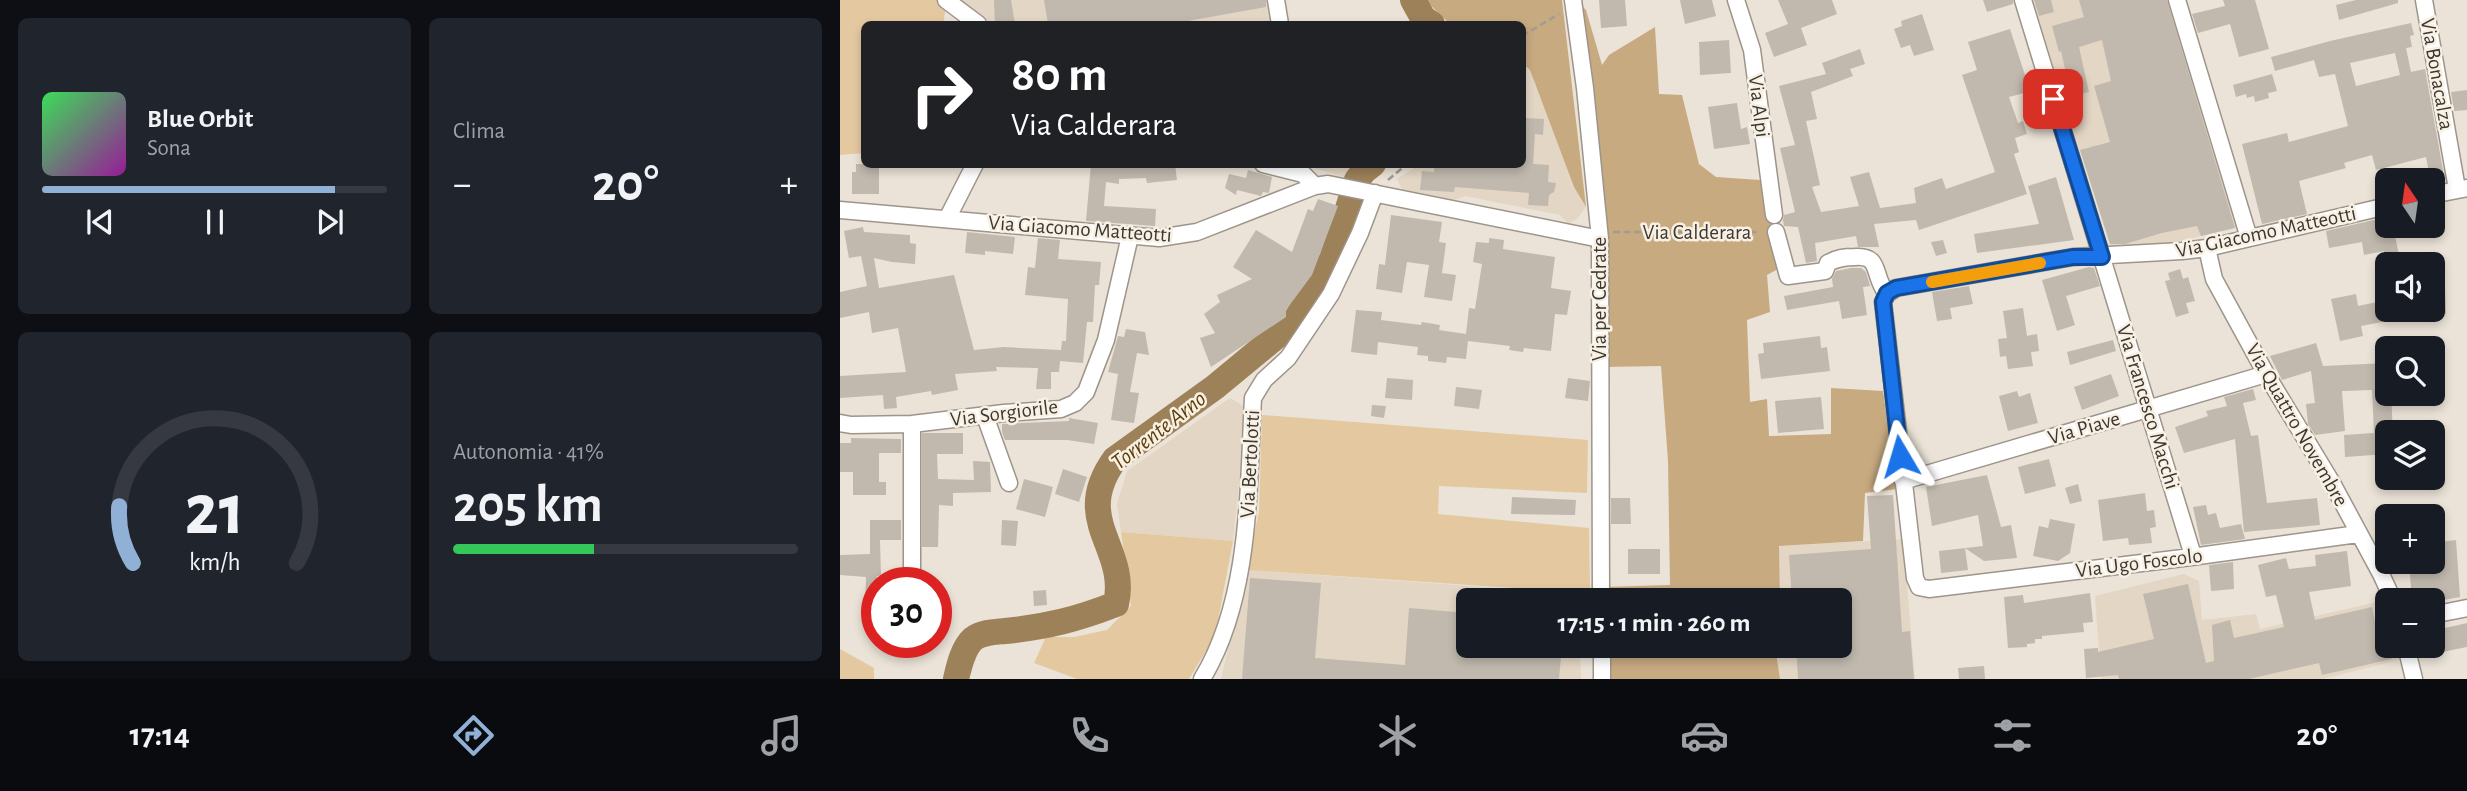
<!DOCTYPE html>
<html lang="it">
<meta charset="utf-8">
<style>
:root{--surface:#171b24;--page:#20242c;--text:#f1f3f6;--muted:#9ea1a6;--line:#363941;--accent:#90b0d5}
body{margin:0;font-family:"Alegreya Sans",sans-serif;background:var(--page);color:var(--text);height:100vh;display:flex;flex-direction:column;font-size:26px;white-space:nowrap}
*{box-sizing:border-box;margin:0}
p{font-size:23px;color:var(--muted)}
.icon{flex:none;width:38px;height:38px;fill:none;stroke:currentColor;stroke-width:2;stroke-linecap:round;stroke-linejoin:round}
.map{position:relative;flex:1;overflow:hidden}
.panel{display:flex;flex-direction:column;gap:18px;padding:18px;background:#0d0f14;width:840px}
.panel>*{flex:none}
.hud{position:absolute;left:21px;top:21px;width:665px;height:147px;border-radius:10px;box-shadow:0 4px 10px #0003;background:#202124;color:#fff;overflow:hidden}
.needle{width:46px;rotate:347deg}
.tools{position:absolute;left:1535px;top:168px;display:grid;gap:14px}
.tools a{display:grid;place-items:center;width:70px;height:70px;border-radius:10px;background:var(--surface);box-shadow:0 4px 10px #0003;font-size:35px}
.speed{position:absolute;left:21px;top:567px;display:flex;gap:14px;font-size:35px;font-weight:700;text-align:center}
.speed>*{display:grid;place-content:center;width:91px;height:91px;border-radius:50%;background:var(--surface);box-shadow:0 4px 10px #0003;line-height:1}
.speed .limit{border:10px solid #d22;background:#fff;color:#111}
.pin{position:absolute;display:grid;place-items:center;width:60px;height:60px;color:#fff;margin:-30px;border-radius:14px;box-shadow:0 4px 10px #0006}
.me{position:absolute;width:77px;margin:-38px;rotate:353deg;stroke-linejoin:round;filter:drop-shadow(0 0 5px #0008)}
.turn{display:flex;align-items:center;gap:24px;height:147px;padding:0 35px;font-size:32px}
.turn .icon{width:91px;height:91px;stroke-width:2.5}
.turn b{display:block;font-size:49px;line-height:60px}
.big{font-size:52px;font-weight:600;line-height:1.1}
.panel .tile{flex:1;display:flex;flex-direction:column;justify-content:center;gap:10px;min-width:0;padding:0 24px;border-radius:10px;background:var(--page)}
.panel .dial{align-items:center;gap:0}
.dial svg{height:182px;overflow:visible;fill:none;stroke:var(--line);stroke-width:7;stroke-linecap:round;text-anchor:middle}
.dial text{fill:var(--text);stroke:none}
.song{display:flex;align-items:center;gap:21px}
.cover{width:84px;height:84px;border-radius:10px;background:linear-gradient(135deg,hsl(130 70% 55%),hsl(300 70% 35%))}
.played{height:7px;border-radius:4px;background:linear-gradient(90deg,var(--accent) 85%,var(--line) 85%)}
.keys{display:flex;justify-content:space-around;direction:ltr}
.heat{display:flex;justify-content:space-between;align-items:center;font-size:38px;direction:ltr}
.charge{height:10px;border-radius:5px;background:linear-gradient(90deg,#34c759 41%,var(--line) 0)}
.panel .tiles{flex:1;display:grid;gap:18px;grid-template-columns:repeat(2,1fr)}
.trip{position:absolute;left:616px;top:588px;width:396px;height:70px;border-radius:10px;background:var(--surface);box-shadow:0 4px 10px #0003;font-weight:600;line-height:70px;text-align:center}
.menu{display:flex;height:112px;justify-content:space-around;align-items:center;background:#090b0e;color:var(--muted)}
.menu .icon{width:49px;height:49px}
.menu .active{color:var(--accent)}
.menu b{font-size:32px;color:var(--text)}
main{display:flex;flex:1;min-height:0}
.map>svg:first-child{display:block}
.built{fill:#e3d6c4}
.green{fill:#e4c8a0}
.forest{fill:#c8aa81}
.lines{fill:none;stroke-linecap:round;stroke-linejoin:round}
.river{stroke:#9d8159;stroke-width:26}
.building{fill:#c1b9ae;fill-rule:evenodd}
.minor-casing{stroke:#9d958a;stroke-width:19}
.path{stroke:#a29c93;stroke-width:2.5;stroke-dasharray:7 3.5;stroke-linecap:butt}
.minor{stroke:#fff;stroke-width:16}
.route-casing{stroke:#114b97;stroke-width:18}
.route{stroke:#1a73e8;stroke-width:12}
.slow{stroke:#f59e0b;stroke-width:12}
.labels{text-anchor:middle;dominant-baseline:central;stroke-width:5;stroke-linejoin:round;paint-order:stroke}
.street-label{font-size:21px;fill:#3b3833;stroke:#f9f0e4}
.water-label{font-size:23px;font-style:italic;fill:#5d3f0b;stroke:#f9f0e4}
</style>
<main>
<section class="panel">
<div class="tiles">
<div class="tile">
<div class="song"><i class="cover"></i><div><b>Blue Orbit</b><p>Sona</p></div></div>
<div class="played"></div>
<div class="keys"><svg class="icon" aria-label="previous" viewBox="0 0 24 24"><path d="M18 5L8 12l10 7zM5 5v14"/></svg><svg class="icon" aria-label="pause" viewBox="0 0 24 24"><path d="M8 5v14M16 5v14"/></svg><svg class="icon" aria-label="next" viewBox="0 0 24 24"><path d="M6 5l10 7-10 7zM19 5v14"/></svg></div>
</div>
<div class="tile"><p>Clima</p>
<div class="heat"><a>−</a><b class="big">20°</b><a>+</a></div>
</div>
<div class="tile dial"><svg viewBox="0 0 100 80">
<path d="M14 69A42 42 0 1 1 86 69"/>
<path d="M14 69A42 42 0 0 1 8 44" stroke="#90b0d5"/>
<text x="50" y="56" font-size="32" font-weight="700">21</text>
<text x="50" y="72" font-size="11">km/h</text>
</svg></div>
<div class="tile"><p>Autonomia · 41%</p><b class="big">205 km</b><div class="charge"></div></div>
</div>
</section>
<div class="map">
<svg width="1627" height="679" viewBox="0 0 1627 679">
<rect width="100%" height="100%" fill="#ebe3d7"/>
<!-- built -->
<path class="built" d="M118,0h311l4,24h-282z
M1192,0h139l71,226 -74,18 -57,4z
M683,64l7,6 44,117 12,20 -9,12 -9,4 -8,-8 -95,-19 -14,5 -49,-12 -5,-10 22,-14 103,-1z
M464,165l51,-1v1l-11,12z
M390,398l17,10 -14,133 -112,-9 -4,-28 10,-33z
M1063,539l12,140h-135l-5,-33h64v-46h-59l-1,-54z
M406,570l334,24v6h-112v46h112l1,33h-360z
M1344,574l15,7 3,39 54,-6 4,15 125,-29 2,46h9l3,14 -76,19h-222l-6,-83z"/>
<!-- green -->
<path class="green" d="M0,0h97l9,7 -3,17h-79v129l-24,2z
M422,415l326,25 -1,53 -148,-7 -1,28 151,14 1,65 -344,-23 13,-58z
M281,532l112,9 -18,95 -26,43h-112l-43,-16 12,-26h28l33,-7 24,-24z
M0,649l34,19v11h-34z"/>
<!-- forest -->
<path class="forest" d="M585,0h137l24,207 -12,-20 -44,-117 -7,-6 -1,-40h-72z
M742,6l4,4 16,55 7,-10 46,-28 4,67 23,1 17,69 17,13 44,3 22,87 -15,8 3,37 -23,8 3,82 17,-3 2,37 62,-2v-46l52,3 14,98 -32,4 -2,48 -84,5 1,54h-173v-13l63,-2 -2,-124 -7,-95 -57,1 4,-64 -2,-61 -8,-111z
M768,646h167l5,33h-171z"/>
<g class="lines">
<!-- river -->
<path class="river" d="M573,0l10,18 9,6
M116,679c3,-13 7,-31 17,-40 9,-7 22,-7 32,-8 41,-4 73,-12 111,-27 13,-57 -46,-83 -1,-145l100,-72 80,-66 37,-62 25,-79 7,-9 9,-7"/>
</g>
<!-- building -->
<path class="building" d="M154,0h17l4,24h-20z
M204,0h222v7l-78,14 1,3h-141z
M759,0h26l2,26 -26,2z
M840,0h32l4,16 -31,8z
M938,0h54l5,14 -36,14 6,17 -33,12 -9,-24 23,-9z
M1143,0h30v4l-26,8z
M1194,0h17l3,12 -15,4z
M1239,0h88l68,228 -34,8 -4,-10 -35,7 -37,11h-15l-30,-94 30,-8 -16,-56 17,-5 -9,-41 -23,7 10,45 -18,4 -10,-45 -2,1 -7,-26 32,-9z
M1383,0h32l14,49 -30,8 -9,-33 -32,9 -6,-19 33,-8z
M1516,0h42v3l-59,17 -3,-15z
M1082,14l12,36 -20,6 -4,-11 -9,3 -7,-19 8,-3 -1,-5z
M1571,23l3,12 -4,1 2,11 -6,1 5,24 14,-3 19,107 -14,2 -4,-21 -50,13 -4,-15 -28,8 2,5 -47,13 8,33 -45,10 -20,-80 45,-11 2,9 59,-16 -13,-52 -16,3 -5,-17 -39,11 -4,-14 59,-16zM1555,53l5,22 -44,11 -6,-23z
M1170,29l15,46 9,-2 5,16 -30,8 9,26 5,-2 4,13 -12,4 4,14 -5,2 13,40 -108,36 -3,-10 -42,4 5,23h-21l-2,-11 -41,7 2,18 -11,2 -8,-36 -14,-1 -1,-6 1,-5 11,-3 -15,-64 15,-3 -16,-59 47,-12 -4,-11 38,-14 5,15 -15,5 3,7 -42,16 6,27 -11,2 14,64 -8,2 9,25 38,-6 -9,-29 19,-5 11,36 36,-5 -2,-15 28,-10 4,11 49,-17 -33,-97 15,-5 -9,-28z
M889,40l2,33 -31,2 -1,-33z
M1432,74l5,17 -9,2 1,5 -14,4 -1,-6 -7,2 -1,-4 -10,3 -3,-12z
M1627,90v20l-13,1 -3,-19z
M897,103l4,26 6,-2 3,17 -36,5 -6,-42z
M682,118l22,1 -1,16 -8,-1 -2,30 16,1 -1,17 8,1 -2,9 -5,3 -1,11 -20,-1 1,-12 -74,-6 -1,5 -34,-2 2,-19 12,1v-8h88z
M16,164h23v30h-27v-22h4z
M251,164h84l2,16 -30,3 -1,-5 -27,1v5l-13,-2 -2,24 52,3 -1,17 -69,-5z
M408,170l24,7 -3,16 -6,-1 -2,4 -24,-6 -1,5 -11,-7 4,-14 17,4z
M1216,177l18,63 -97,13 -3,-19 65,-10 -11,-38z
M478,199l20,7 -26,69 -26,35v7l-75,50 -11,-29 15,-5 -11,-19 16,-12 -3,-7 35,-16 -19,-12 23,-37 36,22 16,-43 5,2z
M551,215l51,7 -3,20 7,1 -4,30 14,2 -4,26 -28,-4 5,-32 -22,-3 -5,31 -26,-4 3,-25 6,1z
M1547,217v9h33v3l-25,7 6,28h-16l-1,-13 -20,4 -2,-13 -33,6 -3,-17z
M23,227l1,5 46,3v8l6,1 -1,20 -23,-2 -18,-4 5,30 75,-13 20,75 30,-3 57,3 1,-9h4l2,-42 -43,-4 3,-28 7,1 3,-30 22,2 -2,19 43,3 -2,23h-4l-2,37h-6l-4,41 -23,-2 -1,11h-8v17h-15l2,-21 -42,-1 1,4 -42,3 3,16 -26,5 -1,-4 -35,6 1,11 -13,1 -1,-14 -43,3v-22l66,-4 -8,-44 -26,5 -3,-21 -29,6v-26l27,-6 -6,-30 -12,2 -5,-27z
M127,232l48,5 -2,17 -28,-3v4l-20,-2z
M649,238l15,2 -1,9 52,8 -4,31 20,3 -4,24 -12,-1 -4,37 -27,-3 -1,4 -14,-2 1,-4 -42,-5 -2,18 -19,-2 -1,6 -18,-2v-5l-11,-1 1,-8 -40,-5 -1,13 -26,-3 5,-42 26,2 -1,8 40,5 1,-3 18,3 -1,5 27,4 3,-26 6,1 7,-45 -9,-2 3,-20 13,1z
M1103,240l4,13 -11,3 -5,-14z
M1592,257h12l2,57 -14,1z
M1249,267l5,1 6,18 -34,10 9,29 -18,6 -15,-51z
M1011,268h10l5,4 4,14 -7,1 4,28 -25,4 -3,-18 -52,9 -3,-14 49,-9 -1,-8 4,-8z
M1340,269l3,10 5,-2 7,24 -9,2 3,10 -13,4 -11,-36 5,-1 -2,-7z
M1129,286l4,18 -23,4 2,11 -15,2 -5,-29z
M1516,294l2,12 29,-6v21l-26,5 2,10 -23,5 -9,-42z
M1183,308l4,28 10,-2 2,17 -8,1 2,14 -25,3 -2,-13 -6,1 -2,-18 9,-1 -4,-27z
M286,329l19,3 4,23 -12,-2 -7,39 9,1 -5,30 -23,-3 7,-46 -10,-2 10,-36 6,1z
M980,336l1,12 6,-1 3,24 -69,8 -3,-25 6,-1 -1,-10z
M1273,340l3,11 -46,14 -3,-13z
M1476,343l7,23 64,-3v31h4l2,38h-6v22l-42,3 -1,-22 30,-2 -2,-43 -30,1 3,40 -30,4 -7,-11 -2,-20 9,-1 -4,-32 -29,9 -12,-24z
M1271,374l8,22 -37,14 -8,-23z
M547,378l26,2 -1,20 -27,-2z
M728,378l22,3 -2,20 -23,-3z
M616,387l26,3 -3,19 -25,-3z
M1413,389l3,11 -13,3 8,33 7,-1 9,68 50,-5 3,27 -76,7 -9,-93 -51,14 -9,-26 33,-11 -2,-5 21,-5 -3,-9z
M1177,391l2,6 11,-4 8,30 -30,8 -9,-35z
M981,397l3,32 -46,4 -3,-32z
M532,405l14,1 -2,12 -13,-2z
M229,418l29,5 -4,21 -27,-4h-62l-3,-8v-8l67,-3z
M82,433h41v21h-26l1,25 36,1 -1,-19 17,1 1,30 -38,1v13l-14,-1 -1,42h-16z
M11,438l50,1v14h-22v29h7v13h-33v-23h-13v-29h11z
M1209,459l7,27 -31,8 -7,-27z
M223,469l24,8 -8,25 -24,-8z
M1147,475l14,52 10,-2 6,33 -33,3 -19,-13 3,22 -27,3 -2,-22 44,-5 -5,-31 -46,11 -6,-39z
M184,479l29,8 -8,30 -29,-8z
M1238,484l4,17 -12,3 -5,-16z
M1305,493l2,18 7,-1 2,17 -6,1 2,15 -23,2 -1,-7 -25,3 -5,-41z
M1053,495l9,137 8,-1 4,48h-116l-2,-33h43v-46h-47l-3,-45 82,-6 -4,-53z
M672,497l64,3 -1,15 -64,-1z
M771,498h19l1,26h-20z
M1366,505l2,10 8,-2 4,15 21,-4 4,15 -44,6 -8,-38z
M1210,519l25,5 -5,29 -12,8 -25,-5 6,-30 9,2z
M30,520h31v20h-21l1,36h-4v33l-12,-1 1,-31 -26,-2v-20l30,-1z
M162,520l16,1 -2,25 -15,-1z
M1616,540l4,57 -28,5v-2h-20l-3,-38h23v-19z
M788,549h32v25h-32z
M1507,551l4,35 -42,6 6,28 57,-13 4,19 8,-2 3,22h2l3,13 -70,16 -3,-12 -70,16h-130l-1,-4 -32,3 -2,-29 14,-1v4l56,-13 -11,-45 45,-10 18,79 8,-2 -2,-36 18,-5 4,18 50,-11 -8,-32 -10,2 -8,-32 28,-7 3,11 27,-3 -1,-11z
M1393,562l1,27 -23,2 -2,-26z
M410,578l71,5 -6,75 90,7 4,-57 59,5v33h94l-3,33h-317z
M206,590l1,15 -13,1 -1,-15z
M1250,593l3,29 -10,1 1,9 -42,4v3h-7v4l-8,1v3l-19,1 -4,-51 19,-2 1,8z
M1627,623v24l-35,7v-23z
M1144,666l1,13h-26l-1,-11z"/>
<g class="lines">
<!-- minor casing -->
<g class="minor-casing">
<path id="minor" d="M106,0l32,24
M436,0l4,24
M733,0l12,88 15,151 1,361
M896,0l16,50 22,165
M1183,0l168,549v8
M1337,0l72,238
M1584,0l33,189
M423,164l40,10 12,12
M1592,195l35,-7
M0,210l319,28 38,-6 118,-46 13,-2 272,55
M107,219l28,-55
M936,232l12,44 37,-5 3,-8c9,-5 16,-6 27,-6 27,-2 17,19 32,37
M1367,248l7,31 52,95 66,109 49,91 12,26
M1047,294l-4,8 32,276 4,9 10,2 262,-32 167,-23
M1047,294l9,-6 177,-31 109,-6 25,-3 180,-42
M145,416l24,67
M0,423l11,2 61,-1 92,-11 57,-4 14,-6 11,-11 20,-52 24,-104
M1063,481l363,-107
M72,583v-159
M1592,615l35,-7
M762,646v33
M1566,646l8,33
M362,679c49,-81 46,-189 51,-281l11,-18 24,-22 43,-64 29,-61 15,-40"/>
</g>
<!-- path -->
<path class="path" d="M682,36l37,-22
M548,180l19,-16
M773,232h147"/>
<!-- minor -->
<use href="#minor" class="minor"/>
</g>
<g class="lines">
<!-- route casing -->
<g class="route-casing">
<path id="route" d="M1060,456l-17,-154 4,-9 9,-5 177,-31h29l-49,-158"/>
</g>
<!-- route -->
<use href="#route" class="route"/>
<!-- slow -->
<path class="slow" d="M1092,282l108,-19"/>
</g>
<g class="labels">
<!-- street labels -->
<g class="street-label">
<text transform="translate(1597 74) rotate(80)">Via Bonacalza</text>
<text transform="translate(919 106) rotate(83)">Via Alpi</text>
<text transform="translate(240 229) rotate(4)">Via Giacomo Matteotti</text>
<text x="857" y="232">Via Calderara</text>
<text transform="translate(1426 232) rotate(-12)">Via Giacomo Matteotti</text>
<text transform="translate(759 299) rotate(-90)">Via per Cedrate</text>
<text transform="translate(1308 407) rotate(73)">Via Francesco Macchi</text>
<text transform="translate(164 413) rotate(-7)">Via Sorgiorile</text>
<text transform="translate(1457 425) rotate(60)">Via Quattro Novembre</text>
<text transform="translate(1244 428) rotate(-16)">Via Piave</text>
<text transform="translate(410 464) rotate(-87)">Via Bertolotti</text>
<text transform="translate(1299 563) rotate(-7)">Via Ugo Foscolo</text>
</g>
<!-- water labels -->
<g class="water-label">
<text transform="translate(319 431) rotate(-38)">Torrente Arno</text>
</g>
</g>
</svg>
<div class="tools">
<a><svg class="needle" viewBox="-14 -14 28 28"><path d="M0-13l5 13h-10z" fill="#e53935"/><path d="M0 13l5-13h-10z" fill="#9ea1a6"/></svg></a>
<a><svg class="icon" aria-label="sound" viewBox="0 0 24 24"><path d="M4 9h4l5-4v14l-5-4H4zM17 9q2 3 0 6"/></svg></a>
<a><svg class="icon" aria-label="search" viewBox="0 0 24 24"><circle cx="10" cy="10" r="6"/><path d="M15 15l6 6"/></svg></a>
<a><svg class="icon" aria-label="layers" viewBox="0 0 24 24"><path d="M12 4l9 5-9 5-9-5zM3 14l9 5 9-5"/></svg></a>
<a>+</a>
<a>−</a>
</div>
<div class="speed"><div class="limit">30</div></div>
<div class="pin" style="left:1213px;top:99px;background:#d93025"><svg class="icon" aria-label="arrive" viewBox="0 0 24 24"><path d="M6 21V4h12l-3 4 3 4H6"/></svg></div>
<svg class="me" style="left:1060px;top:456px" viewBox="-20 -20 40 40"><path d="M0-17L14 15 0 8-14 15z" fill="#1a73e8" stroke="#fff" stroke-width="4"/></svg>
<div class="trip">17:15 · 1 min · 260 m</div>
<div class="hud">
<div class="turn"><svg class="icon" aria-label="right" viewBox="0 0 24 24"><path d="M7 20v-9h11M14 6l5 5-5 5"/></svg><div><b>80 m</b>Via Calderara</div></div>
</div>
</div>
</main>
<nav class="menu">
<b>17:14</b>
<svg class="icon active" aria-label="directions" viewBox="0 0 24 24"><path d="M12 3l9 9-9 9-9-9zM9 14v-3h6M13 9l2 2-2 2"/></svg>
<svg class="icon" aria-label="music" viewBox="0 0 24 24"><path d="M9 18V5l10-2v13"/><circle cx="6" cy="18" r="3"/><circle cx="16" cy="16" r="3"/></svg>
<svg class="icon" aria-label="phone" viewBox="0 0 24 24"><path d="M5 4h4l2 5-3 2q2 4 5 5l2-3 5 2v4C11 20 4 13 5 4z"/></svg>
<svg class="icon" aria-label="climate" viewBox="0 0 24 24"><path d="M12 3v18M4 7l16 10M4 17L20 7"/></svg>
<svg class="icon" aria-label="car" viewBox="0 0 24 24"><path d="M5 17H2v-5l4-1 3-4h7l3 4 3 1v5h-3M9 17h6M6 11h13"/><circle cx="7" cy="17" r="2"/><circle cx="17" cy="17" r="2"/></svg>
<svg class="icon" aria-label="filters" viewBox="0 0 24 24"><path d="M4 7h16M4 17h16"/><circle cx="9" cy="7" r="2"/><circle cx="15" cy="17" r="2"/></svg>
<b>20°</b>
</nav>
